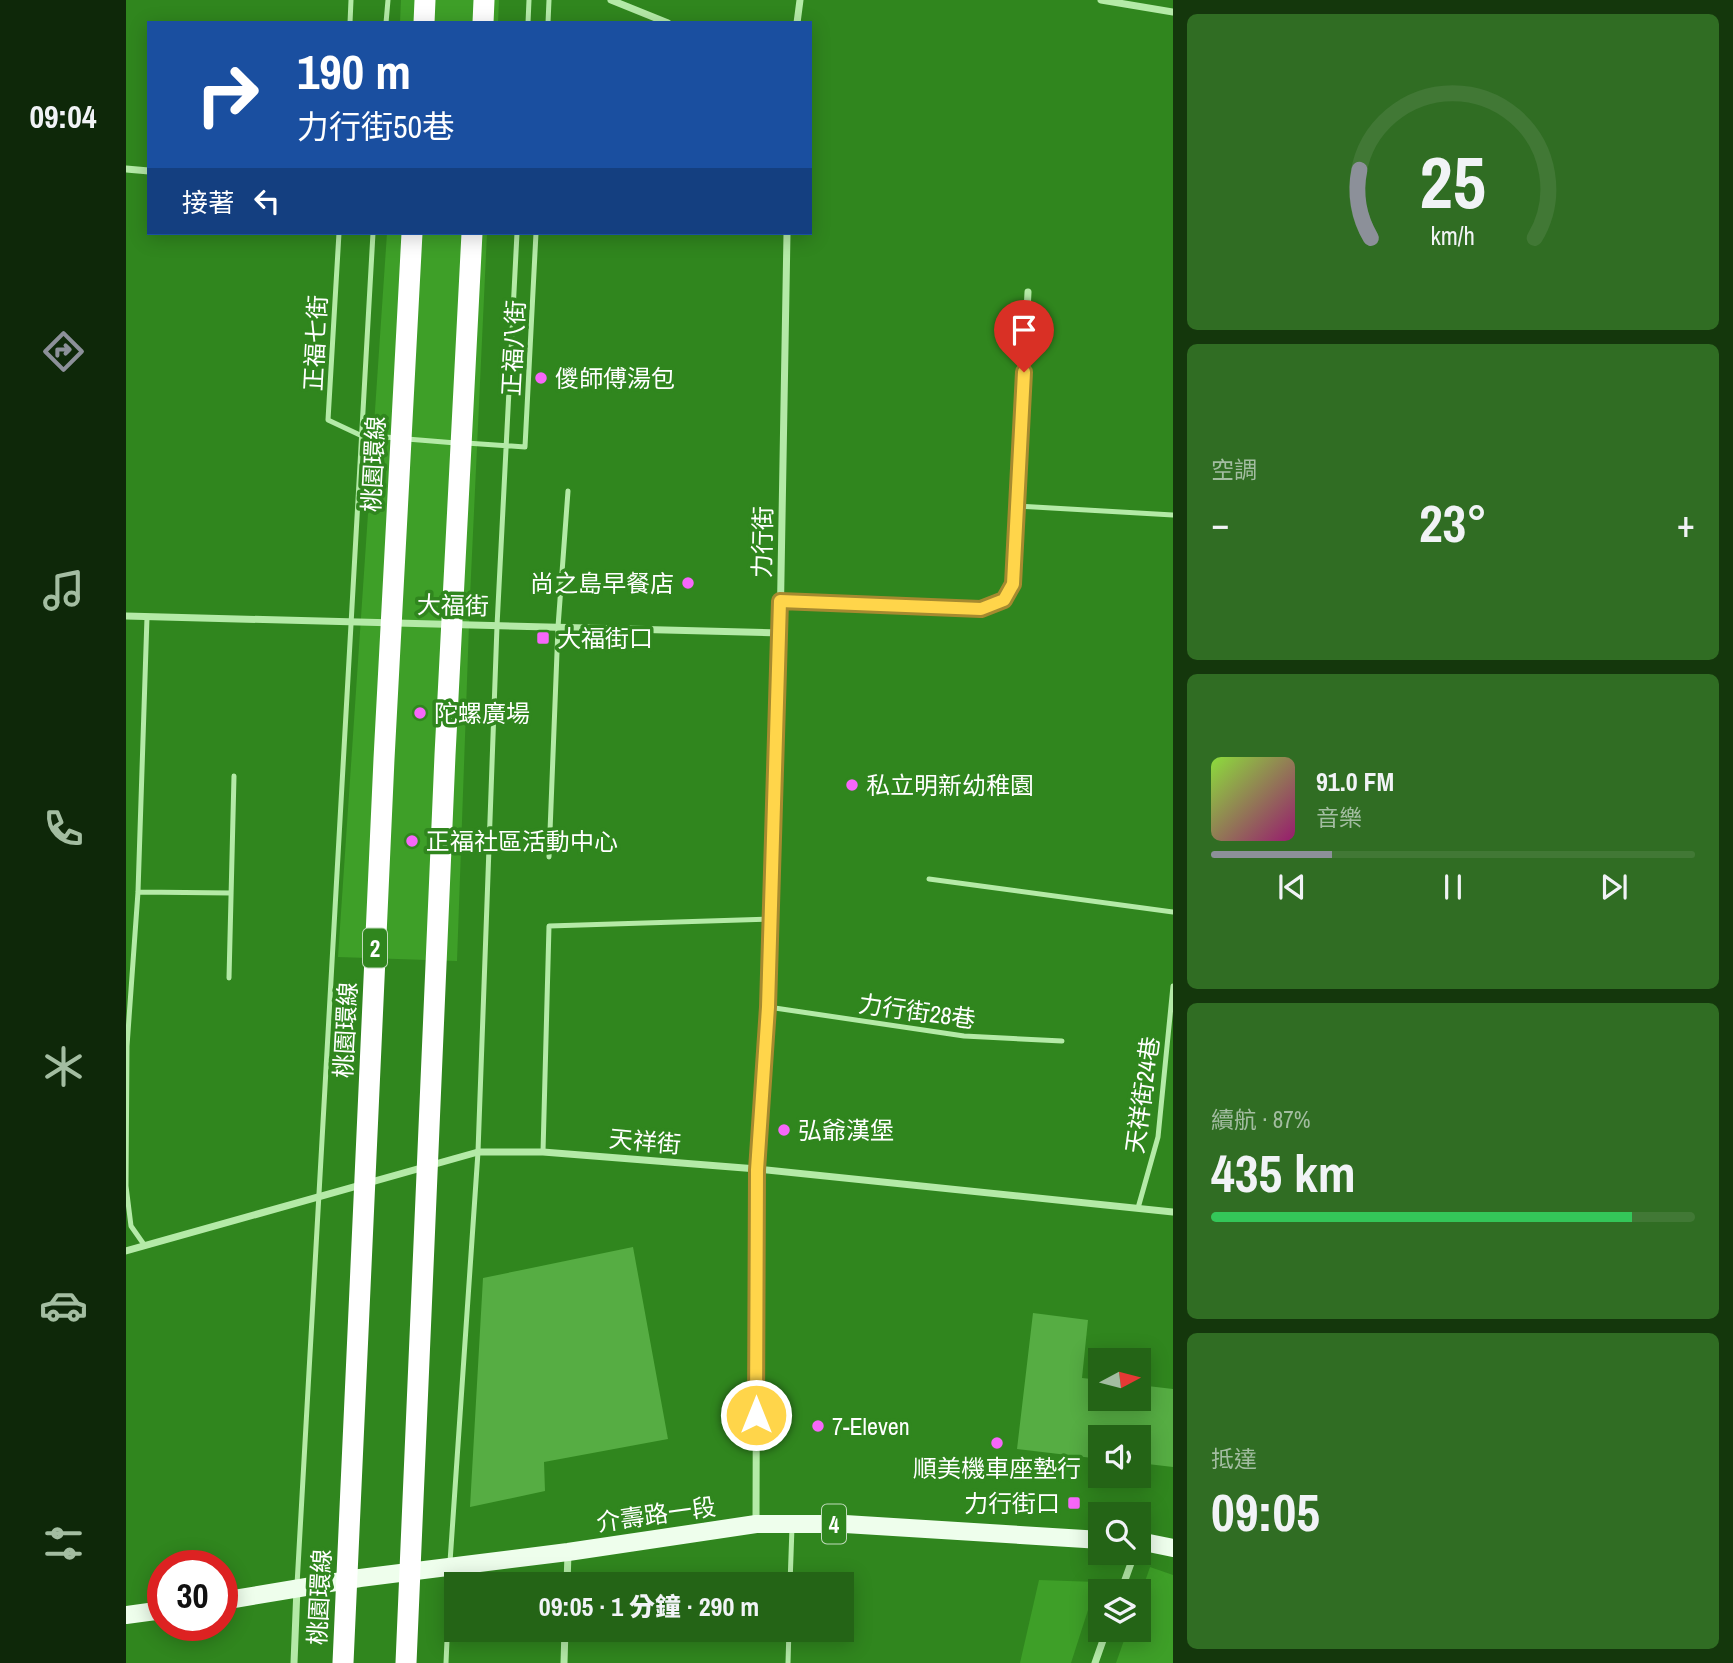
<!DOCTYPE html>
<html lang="zh-TW">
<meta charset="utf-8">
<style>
:root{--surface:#246416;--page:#306d23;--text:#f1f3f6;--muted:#a3bda1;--line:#417835;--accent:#8c9099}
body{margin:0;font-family:"Archivo Narrow","Noto Sans TC",sans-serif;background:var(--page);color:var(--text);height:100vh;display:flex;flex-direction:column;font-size:26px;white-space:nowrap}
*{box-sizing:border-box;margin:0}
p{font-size:23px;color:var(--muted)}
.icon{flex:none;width:38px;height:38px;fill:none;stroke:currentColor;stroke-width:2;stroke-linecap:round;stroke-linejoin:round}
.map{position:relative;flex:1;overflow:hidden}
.side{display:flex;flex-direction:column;gap:14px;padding:14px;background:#14370c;width:560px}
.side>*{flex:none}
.hud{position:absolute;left:21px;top:21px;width:665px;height:214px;border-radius:0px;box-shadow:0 4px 18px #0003;background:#1a4fa0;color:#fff;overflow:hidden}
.needle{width:46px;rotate:83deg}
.controls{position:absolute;left:962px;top:1348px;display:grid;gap:14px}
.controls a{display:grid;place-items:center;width:63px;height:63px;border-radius:0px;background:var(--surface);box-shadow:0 4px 18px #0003;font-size:35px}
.speed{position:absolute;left:21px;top:1550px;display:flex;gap:14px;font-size:35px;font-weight:700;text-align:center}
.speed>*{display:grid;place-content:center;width:91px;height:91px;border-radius:50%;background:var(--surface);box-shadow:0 4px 18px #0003;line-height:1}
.speed .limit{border:10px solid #d22;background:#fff;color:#111}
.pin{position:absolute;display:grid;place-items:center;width:60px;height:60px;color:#fff;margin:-72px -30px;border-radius:50% 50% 50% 0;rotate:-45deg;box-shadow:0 0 7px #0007}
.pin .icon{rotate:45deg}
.me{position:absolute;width:77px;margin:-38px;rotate:0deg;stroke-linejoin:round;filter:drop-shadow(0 0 5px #0008)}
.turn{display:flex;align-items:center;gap:24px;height:147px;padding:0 35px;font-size:32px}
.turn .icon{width:91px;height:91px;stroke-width:2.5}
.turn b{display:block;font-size:49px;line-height:60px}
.then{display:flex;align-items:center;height:66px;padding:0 35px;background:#0003;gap:14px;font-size:26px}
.big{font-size:52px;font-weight:800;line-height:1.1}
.side .card{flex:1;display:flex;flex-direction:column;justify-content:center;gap:10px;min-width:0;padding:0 24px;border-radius:10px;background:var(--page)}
.side .dial{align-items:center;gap:0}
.dial svg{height:182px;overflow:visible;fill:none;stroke:var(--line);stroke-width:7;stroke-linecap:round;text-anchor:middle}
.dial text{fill:var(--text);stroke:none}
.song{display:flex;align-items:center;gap:21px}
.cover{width:84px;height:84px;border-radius:10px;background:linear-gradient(135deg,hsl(90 70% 55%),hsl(320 70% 35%))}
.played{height:7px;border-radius:4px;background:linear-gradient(90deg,var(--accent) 25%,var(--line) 25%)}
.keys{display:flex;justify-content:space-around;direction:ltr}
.heat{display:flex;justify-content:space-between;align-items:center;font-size:38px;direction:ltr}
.charge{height:10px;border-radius:5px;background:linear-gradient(90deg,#34c759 87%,var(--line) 0)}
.trip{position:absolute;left:318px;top:1572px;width:410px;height:70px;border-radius:0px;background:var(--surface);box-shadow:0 4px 18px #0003;font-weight:800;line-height:70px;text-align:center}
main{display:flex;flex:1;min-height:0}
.menu{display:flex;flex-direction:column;width:126px;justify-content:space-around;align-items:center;background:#0e2809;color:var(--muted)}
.menu .icon{width:49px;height:49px}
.menu .selected{color:var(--accent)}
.menu b{font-size:32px;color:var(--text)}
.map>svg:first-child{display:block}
.green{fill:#3e9f28}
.building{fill:#56ad43}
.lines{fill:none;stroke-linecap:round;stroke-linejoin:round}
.lane{stroke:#b4eaa7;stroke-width:5}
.street{stroke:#b4eaa7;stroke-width:7}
.primary{stroke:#eefeec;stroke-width:18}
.highway{stroke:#fff;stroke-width:21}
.route-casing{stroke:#a68a30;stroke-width:18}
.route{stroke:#ffd54a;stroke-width:12}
.poi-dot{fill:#f667f9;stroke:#30861e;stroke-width:2.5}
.labels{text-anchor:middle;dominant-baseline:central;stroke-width:7;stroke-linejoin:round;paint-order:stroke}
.shield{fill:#30861e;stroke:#c1dbbc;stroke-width:2}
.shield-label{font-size:23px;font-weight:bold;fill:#fff}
.street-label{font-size:24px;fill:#fff;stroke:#30861e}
.poi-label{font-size:24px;fill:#fff;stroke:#30861e;text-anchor:start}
</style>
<main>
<nav class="menu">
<b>09:04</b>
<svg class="icon selected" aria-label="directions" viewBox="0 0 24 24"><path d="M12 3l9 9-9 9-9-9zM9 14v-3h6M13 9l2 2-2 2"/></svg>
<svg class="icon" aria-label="music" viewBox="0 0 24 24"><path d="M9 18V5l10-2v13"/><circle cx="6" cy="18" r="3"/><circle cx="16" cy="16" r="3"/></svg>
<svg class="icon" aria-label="phone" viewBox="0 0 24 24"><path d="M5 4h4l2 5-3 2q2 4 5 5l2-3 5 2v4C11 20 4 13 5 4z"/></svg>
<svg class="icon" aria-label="climate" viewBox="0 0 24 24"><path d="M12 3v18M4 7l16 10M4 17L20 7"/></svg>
<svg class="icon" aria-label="car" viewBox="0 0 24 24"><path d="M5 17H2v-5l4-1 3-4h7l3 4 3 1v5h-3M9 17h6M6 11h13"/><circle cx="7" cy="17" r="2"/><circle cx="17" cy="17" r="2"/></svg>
<svg class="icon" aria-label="filters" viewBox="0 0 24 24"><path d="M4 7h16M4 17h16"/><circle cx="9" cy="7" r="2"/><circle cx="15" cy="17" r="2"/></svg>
</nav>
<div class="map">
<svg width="1047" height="1663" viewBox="0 0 1047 1663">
<rect width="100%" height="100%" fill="#30861e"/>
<!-- green -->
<path class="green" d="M275,0h98l-1,23h-98z
M261,233h100l-17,364 -13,364 -119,-4z
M1024,1567l23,8v88h-57l12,-34h11v-30z
M913,1580l58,2 -26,81h-51z"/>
<!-- building -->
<path class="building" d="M507,1247l35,192 -124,23 1,29 -75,16 13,-229z
M907,1313l55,7 -6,58 19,2v18h38v-13l34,4v78l-34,-4v-26h-38v22l-84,-10z"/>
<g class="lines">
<!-- lane -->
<path class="lane" d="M224,23l1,-23
M260,23l2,-23
M402,23l1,-23
M422,23l1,-23
M213,233l-11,187 32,15 37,3
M281,439l49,4
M340,443l59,4 11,-214
M891,506l156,9
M423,857l9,-230 10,-136
M803,879l244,33
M12,892l93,1
M103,978l5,-202
M642,1007l196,29 98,5
M417,1152l6,-226 222,-7
M1012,1208l20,-71 15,-151
M19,1246l-14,-20 -5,-40 1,-140 11,-154 9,-275
M324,1562l28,-410 19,-526 20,-393
M664,1584l2,-57
M171,1585c28,-450 48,-902 76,-1352
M320,1663l4,-91
M662,1663l1,-34"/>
<!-- street -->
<path class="street" d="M485,0l57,23
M975,0l72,12
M671,23l3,-23
M0,169l23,2
M654,601l201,8 23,-9 9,-16 15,-292
M0,616l654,17
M0,1251l352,-99h65l214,17 416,43
M630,1523l1,-354 11,-162 12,-374 7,-400
M441,1584l1,-31
M995,1591l14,-39
M168,1663l3,-75
M438,1663l1,-34
M969,1663l12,-34"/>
<!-- primary -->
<path class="primary" d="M1013,1541l34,7
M96,1601l138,-23 208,-26 188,-28h89l256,16
M0,1615l37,-5"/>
<!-- highway -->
<path class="highway" d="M298,23l1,-23
M357,23l1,-23
M217,1663l41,-904 28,-526
M280,1663l39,-908 27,-522"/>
</g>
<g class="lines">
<!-- route casing -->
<g class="route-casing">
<path id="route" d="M630,1415l1,-245 11,-163 12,-406 201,8 23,-9 9,-16 11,-212"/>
</g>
<!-- route -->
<use href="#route" class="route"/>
</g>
<!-- markers -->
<g class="poi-dot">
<circle cx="415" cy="378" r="7"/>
<circle cx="562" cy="583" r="7"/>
<rect x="410" y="631" width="14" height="14" rx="3.5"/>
<circle cx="294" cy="713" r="7"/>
<circle cx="726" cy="785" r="7"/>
<circle cx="286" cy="841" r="7"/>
<circle cx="658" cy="1130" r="7"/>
<circle cx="692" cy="1426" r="7"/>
<circle cx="871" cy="1443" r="7"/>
<rect x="941" y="1496" width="14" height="14" rx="3.5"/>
</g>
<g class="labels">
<!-- shield labels -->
<g class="shield">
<rect x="237" y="928.5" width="24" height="39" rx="5"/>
<rect x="696" y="1504.5" width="24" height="39" rx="5"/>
</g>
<g class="shield-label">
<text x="249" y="948">2</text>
<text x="708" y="1524">4</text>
</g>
<!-- street labels -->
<g class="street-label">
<text transform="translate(189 343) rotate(-87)">正福七街</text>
<text transform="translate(387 348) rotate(-87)">正福八街</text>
<text transform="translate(247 464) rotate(-87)">桃園環線</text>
<text transform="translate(636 542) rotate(-89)">力行街</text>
<text transform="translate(327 605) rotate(1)">大福街</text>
<text transform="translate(791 1011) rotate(8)">力行街28巷</text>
<text transform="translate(219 1030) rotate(-87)">桃園環線</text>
<text transform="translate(1016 1095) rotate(-82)">天祥街24巷</text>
<text transform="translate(519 1141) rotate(5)">天祥街</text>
<text transform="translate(530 1514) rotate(-8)">介壽路一段</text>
<text transform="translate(193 1597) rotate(-87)">桃園環線</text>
</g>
<!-- poi labels -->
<g class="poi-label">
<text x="429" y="378">儍師傅湯包</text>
<text x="548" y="583" text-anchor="end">尚之島早餐店</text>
<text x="431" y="638">大福街口</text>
<text x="308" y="713">陀螺廣場</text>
<text x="740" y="785">私立明新幼稚園</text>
<text x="300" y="841">正福社區活動中心</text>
<text x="672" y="1130">弘爺漢堡</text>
<text x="706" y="1426">7-Eleven</text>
<text x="871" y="1468" text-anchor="middle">順美機車座墊行</text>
<text x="934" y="1503" text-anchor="end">力行街口</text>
</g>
</g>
</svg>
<div class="controls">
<a><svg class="needle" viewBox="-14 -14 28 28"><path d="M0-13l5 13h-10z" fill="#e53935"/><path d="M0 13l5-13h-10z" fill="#a3bda1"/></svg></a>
<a><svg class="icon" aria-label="sound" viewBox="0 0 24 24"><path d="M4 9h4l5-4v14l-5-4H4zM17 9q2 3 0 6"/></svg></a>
<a><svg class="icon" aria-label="search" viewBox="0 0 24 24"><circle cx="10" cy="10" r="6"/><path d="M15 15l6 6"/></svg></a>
<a><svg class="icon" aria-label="layers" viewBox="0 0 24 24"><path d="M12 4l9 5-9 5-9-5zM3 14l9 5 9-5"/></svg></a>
</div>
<div class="speed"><div class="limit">30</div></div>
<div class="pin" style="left:898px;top:372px;background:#d93025"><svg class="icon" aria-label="arrive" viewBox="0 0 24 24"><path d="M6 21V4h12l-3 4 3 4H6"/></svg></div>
<svg class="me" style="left:630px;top:1415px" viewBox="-20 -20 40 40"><circle r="17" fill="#ffd54a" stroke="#fff" stroke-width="3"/><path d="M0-11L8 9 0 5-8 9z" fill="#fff"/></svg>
<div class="trip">09:05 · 1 分鐘 · 290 m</div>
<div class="hud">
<div class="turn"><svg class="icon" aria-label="right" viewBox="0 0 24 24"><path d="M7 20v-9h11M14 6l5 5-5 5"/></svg><div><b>190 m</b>力行街50巷</div></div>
<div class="then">接著<svg class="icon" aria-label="left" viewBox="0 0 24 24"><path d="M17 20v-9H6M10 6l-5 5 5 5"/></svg></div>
</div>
</div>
<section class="side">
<div class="card dial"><svg viewBox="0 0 100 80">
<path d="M14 69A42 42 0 1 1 86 69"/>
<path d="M14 69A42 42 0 0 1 9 39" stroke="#8c9099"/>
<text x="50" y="56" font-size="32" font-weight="700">25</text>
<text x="50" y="72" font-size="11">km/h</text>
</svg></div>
<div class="card"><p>空調</p>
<div class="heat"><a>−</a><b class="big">23°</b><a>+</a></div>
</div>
<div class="card">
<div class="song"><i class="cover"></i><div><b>91.0 FM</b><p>音樂</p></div></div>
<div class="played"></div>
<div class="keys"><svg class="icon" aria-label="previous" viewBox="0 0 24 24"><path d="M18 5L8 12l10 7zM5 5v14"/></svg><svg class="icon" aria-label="pause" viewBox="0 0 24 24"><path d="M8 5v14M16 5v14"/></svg><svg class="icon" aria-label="next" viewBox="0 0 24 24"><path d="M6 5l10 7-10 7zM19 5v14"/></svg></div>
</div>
<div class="card"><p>續航 · 87%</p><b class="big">435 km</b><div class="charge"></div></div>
<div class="card"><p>抵達</p><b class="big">09:05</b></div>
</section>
</main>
